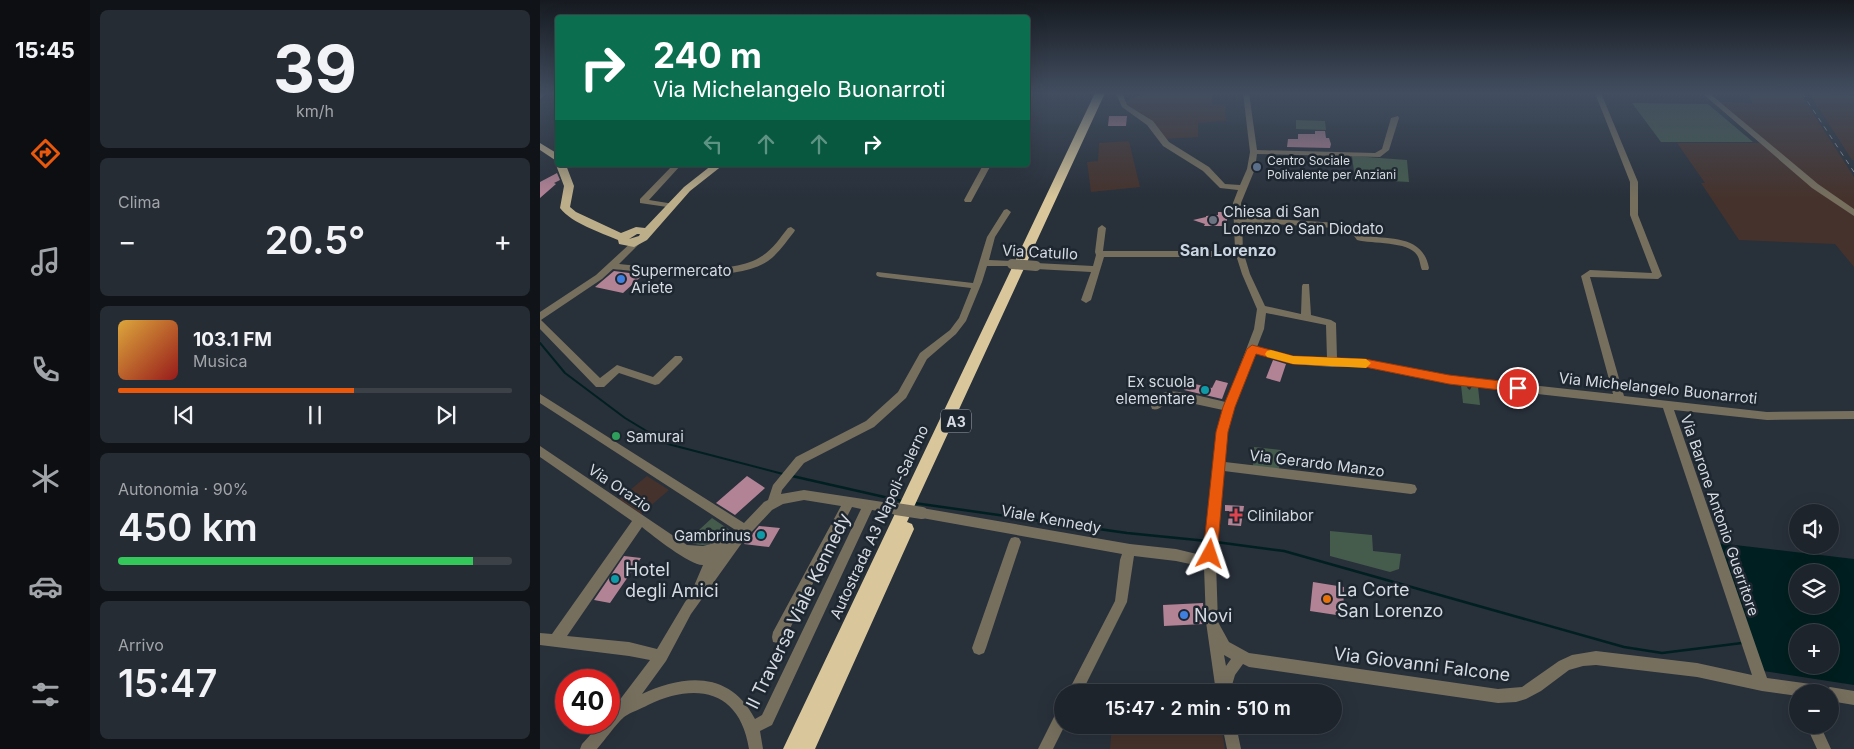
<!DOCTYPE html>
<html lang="it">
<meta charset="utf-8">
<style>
:root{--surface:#1e242c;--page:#262c34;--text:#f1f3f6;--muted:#a1a4a9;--line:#3c4148;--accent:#ea580c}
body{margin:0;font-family:Inter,sans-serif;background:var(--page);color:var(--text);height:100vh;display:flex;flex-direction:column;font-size:19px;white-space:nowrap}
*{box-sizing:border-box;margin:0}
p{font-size:16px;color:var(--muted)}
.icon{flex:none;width:28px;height:28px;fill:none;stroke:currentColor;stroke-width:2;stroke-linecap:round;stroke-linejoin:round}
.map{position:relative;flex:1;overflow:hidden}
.details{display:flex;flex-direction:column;gap:10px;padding:10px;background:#101418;width:450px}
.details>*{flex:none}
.hud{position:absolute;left:15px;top:15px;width:475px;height:152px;border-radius:5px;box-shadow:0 5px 20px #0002,0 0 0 1px var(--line);background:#0b6e4f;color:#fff;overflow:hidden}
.fabs{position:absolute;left:1249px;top:504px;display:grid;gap:10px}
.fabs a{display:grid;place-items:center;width:50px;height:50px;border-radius:50%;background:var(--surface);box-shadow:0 5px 20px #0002,0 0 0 1px var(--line);font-size:25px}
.speed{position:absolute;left:15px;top:669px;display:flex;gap:10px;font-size:25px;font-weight:700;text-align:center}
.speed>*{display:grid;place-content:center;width:65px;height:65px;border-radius:50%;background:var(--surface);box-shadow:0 5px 20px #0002,0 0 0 1px var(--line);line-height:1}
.speed .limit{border:8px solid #d22;background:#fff;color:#111}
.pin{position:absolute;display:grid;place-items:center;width:42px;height:42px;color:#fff;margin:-21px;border:2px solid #fff;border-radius:50%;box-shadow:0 1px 5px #0007}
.me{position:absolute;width:55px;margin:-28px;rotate:5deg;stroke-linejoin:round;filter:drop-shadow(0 0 4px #0008)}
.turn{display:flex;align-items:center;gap:18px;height:105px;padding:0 15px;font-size:22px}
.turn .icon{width:65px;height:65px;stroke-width:2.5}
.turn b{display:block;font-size:35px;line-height:42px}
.lanes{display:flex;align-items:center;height:48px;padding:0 15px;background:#0003;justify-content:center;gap:25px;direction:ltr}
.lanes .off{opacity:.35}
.big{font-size:38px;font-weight:600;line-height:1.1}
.details .tile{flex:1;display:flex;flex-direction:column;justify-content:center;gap:8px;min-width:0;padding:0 18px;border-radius:8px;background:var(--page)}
.details .dial{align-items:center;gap:0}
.dial b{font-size:65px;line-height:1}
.song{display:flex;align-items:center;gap:15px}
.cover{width:60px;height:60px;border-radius:8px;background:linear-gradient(135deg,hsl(40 70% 55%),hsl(0 70% 35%))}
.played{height:5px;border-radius:2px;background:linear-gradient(90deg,var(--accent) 60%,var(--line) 60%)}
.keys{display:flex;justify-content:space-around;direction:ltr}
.heat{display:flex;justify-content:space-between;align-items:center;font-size:28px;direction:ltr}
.charge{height:8px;border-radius:4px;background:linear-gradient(90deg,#34c759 90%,var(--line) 0)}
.trip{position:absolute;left:514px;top:684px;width:288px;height:50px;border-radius:25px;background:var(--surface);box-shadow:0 5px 20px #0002,0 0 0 1px var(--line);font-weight:600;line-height:50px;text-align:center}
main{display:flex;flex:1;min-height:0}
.tabs{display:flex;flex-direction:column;width:90px;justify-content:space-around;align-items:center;background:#0c0e12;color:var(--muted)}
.tabs .icon{width:35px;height:35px}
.tabs .active{color:var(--accent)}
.tabs b{font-size:22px;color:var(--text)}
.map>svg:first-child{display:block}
.industrial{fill:#45322c}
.green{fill:#455c4d}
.water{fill:#001f20;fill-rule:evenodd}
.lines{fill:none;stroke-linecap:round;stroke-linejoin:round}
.stream-far1{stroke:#001f20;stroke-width:2}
.stream{stroke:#001f20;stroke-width:2.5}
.building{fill:#b28395}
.minor{fill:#766f5e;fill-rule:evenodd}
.major{fill:#bdae8a;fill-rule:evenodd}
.highway{fill:#d9c79b;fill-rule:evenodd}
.rail{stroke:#9197a0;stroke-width:1;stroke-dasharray:5 5;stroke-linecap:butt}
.minor-bridge-far1{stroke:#766f5e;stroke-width:10}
.minor-bridge{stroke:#766f5e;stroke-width:12}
.route{fill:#ea580c;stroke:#983908}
.slow{fill:#f59e0b}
.service-dot{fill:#5c6f8a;stroke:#1e2630;stroke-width:2}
.worship-dot{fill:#6b7280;stroke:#1e2630;stroke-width:2}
.shop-dot{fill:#3f7fe0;stroke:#1e2630;stroke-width:2}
.culture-dot{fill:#0f9aa8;stroke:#1e2630;stroke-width:2}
.leisure-dot{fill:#2e9e5b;stroke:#1e2630;stroke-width:2}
.health-dot{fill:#e0444e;stroke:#1e2630;stroke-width:2}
.food-dot{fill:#e8710a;stroke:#1e2630;stroke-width:2}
.labels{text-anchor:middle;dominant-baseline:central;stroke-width:5;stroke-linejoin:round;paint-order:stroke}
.far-poi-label{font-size:12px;fill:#d6dbe2;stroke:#1e2630;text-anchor:start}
.shield{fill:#1e2630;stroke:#9fa5ad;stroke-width:1}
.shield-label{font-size:14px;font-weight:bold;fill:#d6dbe2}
.poi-label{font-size:15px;fill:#d6dbe2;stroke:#1e2630;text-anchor:start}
.street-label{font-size:15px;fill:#d6dbe2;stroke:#1e2630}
.neighbourhood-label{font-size:16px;font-weight:bold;fill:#cad5e2;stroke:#1e2630}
.near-poi-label{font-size:18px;fill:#d6dbe2;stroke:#1e2630;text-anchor:start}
.near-street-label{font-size:18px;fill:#d6dbe2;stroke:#1e2630}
</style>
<main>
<nav class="tabs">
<b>15:45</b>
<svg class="icon active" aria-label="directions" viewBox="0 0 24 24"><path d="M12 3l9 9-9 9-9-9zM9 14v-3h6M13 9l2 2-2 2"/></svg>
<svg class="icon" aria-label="music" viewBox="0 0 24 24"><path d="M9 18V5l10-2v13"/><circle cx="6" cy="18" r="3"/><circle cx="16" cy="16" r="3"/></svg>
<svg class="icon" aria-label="phone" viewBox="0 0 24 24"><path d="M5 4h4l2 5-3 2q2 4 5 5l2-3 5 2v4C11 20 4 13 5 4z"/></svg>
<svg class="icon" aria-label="climate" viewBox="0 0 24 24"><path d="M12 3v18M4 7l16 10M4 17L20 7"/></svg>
<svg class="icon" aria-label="car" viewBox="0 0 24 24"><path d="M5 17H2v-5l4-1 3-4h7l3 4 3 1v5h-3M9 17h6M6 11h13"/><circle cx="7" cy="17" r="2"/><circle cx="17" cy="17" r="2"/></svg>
<svg class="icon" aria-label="filters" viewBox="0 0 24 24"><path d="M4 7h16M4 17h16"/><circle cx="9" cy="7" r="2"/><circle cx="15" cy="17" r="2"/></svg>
</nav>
<section class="details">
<div class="tile dial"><b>39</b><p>km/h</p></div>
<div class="tile"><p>Clima</p>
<div class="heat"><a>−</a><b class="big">20.5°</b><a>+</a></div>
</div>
<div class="tile">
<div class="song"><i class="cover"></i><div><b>103.1 FM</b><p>Musica</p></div></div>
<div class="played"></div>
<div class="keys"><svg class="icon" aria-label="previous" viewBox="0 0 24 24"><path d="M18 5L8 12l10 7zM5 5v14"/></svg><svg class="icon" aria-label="pause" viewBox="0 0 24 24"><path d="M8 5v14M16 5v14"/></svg><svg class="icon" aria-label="next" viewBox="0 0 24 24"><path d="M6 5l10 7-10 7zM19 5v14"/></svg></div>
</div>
<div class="tile"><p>Autonomia · 90%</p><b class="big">450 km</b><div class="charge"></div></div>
<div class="tile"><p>Arrivo</p><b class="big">15:47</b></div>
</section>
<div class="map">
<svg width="1314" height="749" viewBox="0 0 1314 749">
<rect width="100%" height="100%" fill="#28303a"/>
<!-- industrial -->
<path class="industrial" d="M608,93h64l-1,12 14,1 1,15 -28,2v14l-34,2 -39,-34 4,-6z
M1208,93h52l54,84v90l-19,-23 -96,-4 -38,-57h4l-28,-40h90l-48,-41 34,2z
M1269,93l45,3v64h-2z
M589,141l11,46 -49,5 -4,-30 11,-1 1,-18z
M107,476l22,14 -28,24 -22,-15z
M572,725h109l4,24h-115z"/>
<!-- green -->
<path class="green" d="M1092,103l76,1 45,38h-92z
M756,120l29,1 1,9 -30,-1z
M812,156l55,4 2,22 -54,-3z
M921,385h5l2,4 2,1 2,-4 6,1 2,18 -17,-2z
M714,447l27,3 -2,19 -26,-3z
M172,518l22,15c-15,9 -29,17 -47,8z
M790,531l42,4 1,16 28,3 -2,15 -9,3 -60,-16z"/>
<!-- water -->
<path class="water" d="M1178,543l136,16v126l-91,-14zM1258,572h32v33h-32zM1258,632h32v33h-32z"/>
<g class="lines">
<!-- stream-far1 -->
<path class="stream-far1" d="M0,343l25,30 60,45 43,26 115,30"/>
<!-- stream -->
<path class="stream" d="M252,476l110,25
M374,503l213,30 80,8
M676,542l68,9 340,96 38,6 80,-10"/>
</g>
<!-- building -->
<path class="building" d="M569,116h18l-1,10h-18z
M775,131h10l1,7h3l2,6 -1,4 -43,-1 1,-8h10v-5h17z
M17,173l3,7 -6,3 2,1 -16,14v-16z
M678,212h9v14h-23l1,-2 -12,-4 13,-3v-1l12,-1z
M74,271l15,2 15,1 -21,19 -28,-6z
M733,360l13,4 -6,18 -14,-4z
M648,379l8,2 -1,3 17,4 4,-8 12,3 -6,16 -38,-9z
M207,476l18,12 -30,27 -19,-12z
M685,505l19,1 -3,20 -13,-1 1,-14h-4z
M219,526l21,2 -11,19 -25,-3z
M84,556l17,2 -31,45 -16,-3z
M773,582l31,5 -1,29 -33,-5z
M663,603l1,21 -40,2 -1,-21z"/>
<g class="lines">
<!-- minor -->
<path class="minor" d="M0,93h7l-7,6z
M576,93h6l5,12 26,16 16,21 40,25 16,17 15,1 7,-16 3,-17 -7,-59h6l8,57 118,3 7,-4 9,-31 7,-2 1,2 -10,32 -9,7 -123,-3 -2,15 -14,34 1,14 113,7 8,12c27,3 60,-1 66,32l-1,2h-6c-2,-4 -2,-11 -5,-15 -9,-14 -45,-11 -60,-15l-8,-11 -107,-7 1,29 7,23 15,32 36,8 1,-28 1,-2h6l2,31 20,5 5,3 1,36h28l84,17 164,18 -32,-118 9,-6 62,3 -22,-58v-33l-35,-89h6l37,89v33l24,61 -4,3 -68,-2 34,119 143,16 87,-1v8l-87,1 -93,-10 93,268 51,7 5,2 1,4 6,-4 24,4v14l-24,-4v-9h-32v4l-36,-5 -65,-14 -101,-12 -13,1 -14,4 -28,21 -15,8 -10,3 -18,1 -249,-36 -6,-3 -8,11 -5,17h-14l-10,-70 -2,-55 -28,-6 -42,-5 -7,46 -45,90h-14l47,-91 5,-41 2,-6 -200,-36 -4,-1 -2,-4 2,-4 4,-1 208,36 46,5 29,7 12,-124 6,-22 -42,-9 -13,-1c-5,5 -8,11 -16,9l-1,-3c3,-5 9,-13 14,-14 13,-3 46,7 61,10l28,-73 3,-20 -15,-35 -6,-19 -10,2h-122l-13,43 -5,3 -5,-3 10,-28 -55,-3 -4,-3 4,-3 57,3 3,-11 -1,-3 3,-24 4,-3 4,3 -3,23h123l9,-2 -2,-46 5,-13 -18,-2 -17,-17 -40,-25 -16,-21 -25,-18zM726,313l60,12 1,34 -34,-3 -36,-9 7,-18zM715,353l38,11 39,3h33l84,17 214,24 89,267 -55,-12 -101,-12 -24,4 -13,6 -37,26 -24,2 -249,-36 -20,-11 -11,-20 -2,-59 8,-92 187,23 4,-1 2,-4 -2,-4 -4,-1 -186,-22 2,-30 7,-25zM684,655l7,4 -5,7z
M1162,93h7l109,91 36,25v7l-42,-28z
M133,165h8l-32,35 25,4v4l-34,-5v-4z
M443,165h8l-20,37h-6l-1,-2z
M467,209l4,3 -16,25 -6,23 23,1 3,1 1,2 -1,2h-28l-5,16 -16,39 -10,13 -29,25 -21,39 -32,29 -70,36 -22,27 -1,4 23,-4 92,14 4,1 2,4 -2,4 -4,1 -24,-4 -100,215 -12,6 3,18h-14c-9,-59 -53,-67 -101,-44 -7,4 -17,7 -24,12 -10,9 -18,22 -27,32h-17l2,-5 20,-22h7v-8l41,-54 -21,-4 -89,-11v-12l12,1 80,-113 -92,-64v-11l147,99 16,1 19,-5 5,3 10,-13 -197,-128v-9l204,129 20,-21 4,-2 5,-15 23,-28 70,-36 32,-29 22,-39 30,-23 9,-12 12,-30 -91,-11 -3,-1 -1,-2 1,-2 96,11 14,-46 17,-27zM264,500l37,6 -68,126 -1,5 1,5 5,1 5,-1 69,-135 9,2 -99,206 -7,4c-25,-48 -70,-45 -113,-25l24,-33 25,-47 53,-74 28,-30 11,-6zM102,527c11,9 49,39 61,38l-9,21 1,3 -10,13 -28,47 -28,-7 -62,-6z
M251,227l4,3 -1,2c-8,10 -15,21 -26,29 -32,22 -116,12 -155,8l-11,10 -61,41 59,58 17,-13 36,12 22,-21h6l2,3 -2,3 -22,22 -4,1 -36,-12 -15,14h-8l-56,-58v-17l56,-37 38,-35 3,-1 4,3 -22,22c35,3 113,13 143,-8 11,-7 18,-18 26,-28z
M475,537l4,1 2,4 -35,106 -2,5 -5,2 -5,-2 -2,-5 37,-106 2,-4z
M522,709v16h3l-12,24h-15l19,-38z
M682,725h14l5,24h-14z
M1266,725h14l11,24h-14z"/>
<!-- major -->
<path class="major" d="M0,143l18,11v8l-18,-12z
M18,163v2h8l8,21 -4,21 6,5 45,21 15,-6 9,1 39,-41 28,-22h11l-33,26 -43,49 -13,7 -15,-3 -1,-4c-18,-8 -45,-16 -58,-32l4,-22 -8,-21zM97,234h3l-1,2 -10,3z"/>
<!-- highway -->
<path class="highway" d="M555,93h10l-198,429 5,2 2,5 -99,220h-32z"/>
<!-- rail -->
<path class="rail" d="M1262,93l52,79"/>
<!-- minor-bridge-far1 -->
<path class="minor-bridge-far1" d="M472,264l24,2"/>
<!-- minor-bridge -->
<path class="minor-bridge" d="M356,509l26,4"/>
</g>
<!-- sky -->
<linearGradient id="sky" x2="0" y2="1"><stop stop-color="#161a20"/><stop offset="0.47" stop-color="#424e60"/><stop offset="1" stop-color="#424e60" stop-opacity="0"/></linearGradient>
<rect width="1314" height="198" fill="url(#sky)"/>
<!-- route -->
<path class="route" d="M712,345l41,11 72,3 84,16 69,8 5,5 -5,4 -69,-8 -84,-17 -72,-3 -37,-10 -21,53 -7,25 -11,122 -2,5 -5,2 -5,-2 -2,-5 13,-122 7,-25 24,-58z"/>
<!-- slow -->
<path class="slow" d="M731,350l22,6 73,3 5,4 -5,5 -73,-4 -26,-7 -2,-3 2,-3z"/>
<!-- markers -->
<circle class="service-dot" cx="717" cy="167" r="5"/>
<circle class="worship-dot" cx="673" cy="220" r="5"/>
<g class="shop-dot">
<circle cx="81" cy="279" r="5"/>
<circle cx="644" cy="615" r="5"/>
</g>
<g class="culture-dot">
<circle cx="665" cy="390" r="5"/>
<circle cx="221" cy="535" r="5"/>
<circle cx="75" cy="579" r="5"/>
</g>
<circle class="leisure-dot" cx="76" cy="436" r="5"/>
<path class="health-dot" d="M693.5 507.5h5v5h5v5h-5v5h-5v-5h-5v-5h5z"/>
<circle class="food-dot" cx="787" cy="599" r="5"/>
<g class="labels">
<!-- far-poi labels -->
<g class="far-poi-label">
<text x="727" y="160">Centro Sociale<tspan x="727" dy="14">Polivalente per Anziani</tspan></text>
</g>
<!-- shield labels -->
<rect class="shield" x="401" y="409.5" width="30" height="23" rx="4"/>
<g class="shield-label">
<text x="416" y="421">A3</text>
</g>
<!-- poi labels -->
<g class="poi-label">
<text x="683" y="211">Chiesa di San<tspan x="683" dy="17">Lorenzo e San Diodato</tspan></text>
<text x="91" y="270">Supermercato<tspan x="91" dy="17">Ariete</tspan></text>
<text x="655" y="381" text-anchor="end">Ex scuola<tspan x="655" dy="17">elementare</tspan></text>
<text x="86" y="436">Samurai</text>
<text x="707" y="515">Clinilabor</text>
<text x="211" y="535" text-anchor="end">Gambrinus</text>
</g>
<!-- street labels -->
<g class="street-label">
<text transform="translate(500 252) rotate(3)">Via Catullo</text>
<text transform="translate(1118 388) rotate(6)">Via Michelangelo Buonarroti</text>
<text transform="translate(777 463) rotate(7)">Via Gerardo Manzo</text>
<text transform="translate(80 488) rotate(34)">Via Orazio</text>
<text transform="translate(1180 515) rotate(71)">Via Barone Antonio Guerritore</text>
<text transform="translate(511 519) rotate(10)">Viale Kennedy</text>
<text transform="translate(339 522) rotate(-65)">Autostrada A3 Napoli-Salerno</text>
</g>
<!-- neighbourhood labels -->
<g class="neighbourhood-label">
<text x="688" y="250">San Lorenzo</text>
</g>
<!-- near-poi labels -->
<g class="near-poi-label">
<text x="85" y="569">Hotel<tspan x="85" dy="21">degli Amici</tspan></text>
<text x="797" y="589">La Corte<tspan x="797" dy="21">San Lorenzo</tspan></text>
<text x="654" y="615">Novi</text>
</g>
<!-- near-street labels -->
<g class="near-street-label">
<text transform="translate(258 611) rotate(-64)">II Traversa Viale Kennedy</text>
<text transform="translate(882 664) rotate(7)">Via Giovanni Falcone</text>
</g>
</g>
</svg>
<div class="fabs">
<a><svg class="icon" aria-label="sound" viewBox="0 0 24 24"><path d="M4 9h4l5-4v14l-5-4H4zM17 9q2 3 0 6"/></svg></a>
<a><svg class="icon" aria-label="layers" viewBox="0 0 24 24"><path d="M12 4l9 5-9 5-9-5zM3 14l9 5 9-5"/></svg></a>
<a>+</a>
<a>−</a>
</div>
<div class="speed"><div class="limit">40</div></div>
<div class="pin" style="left:978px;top:388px;background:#d93025"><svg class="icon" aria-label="arrive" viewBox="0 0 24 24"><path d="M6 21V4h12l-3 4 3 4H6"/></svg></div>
<svg class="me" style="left:670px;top:554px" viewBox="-20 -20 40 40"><path d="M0-17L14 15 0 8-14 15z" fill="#ea580c" stroke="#fff" stroke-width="4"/></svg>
<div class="trip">15:47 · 2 min · 510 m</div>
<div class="hud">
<div class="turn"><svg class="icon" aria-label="right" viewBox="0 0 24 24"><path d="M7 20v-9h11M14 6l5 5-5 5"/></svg><div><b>240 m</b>Via Michelangelo Buonarroti</div></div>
<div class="lanes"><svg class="icon off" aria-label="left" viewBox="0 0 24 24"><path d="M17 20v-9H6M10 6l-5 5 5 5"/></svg><svg class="icon off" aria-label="ahead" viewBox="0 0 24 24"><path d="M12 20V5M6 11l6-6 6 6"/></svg><svg class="icon off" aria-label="ahead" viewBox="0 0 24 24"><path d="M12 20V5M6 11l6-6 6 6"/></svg><svg class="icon" aria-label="right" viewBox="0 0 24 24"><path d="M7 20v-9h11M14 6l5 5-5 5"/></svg></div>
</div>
</div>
</main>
